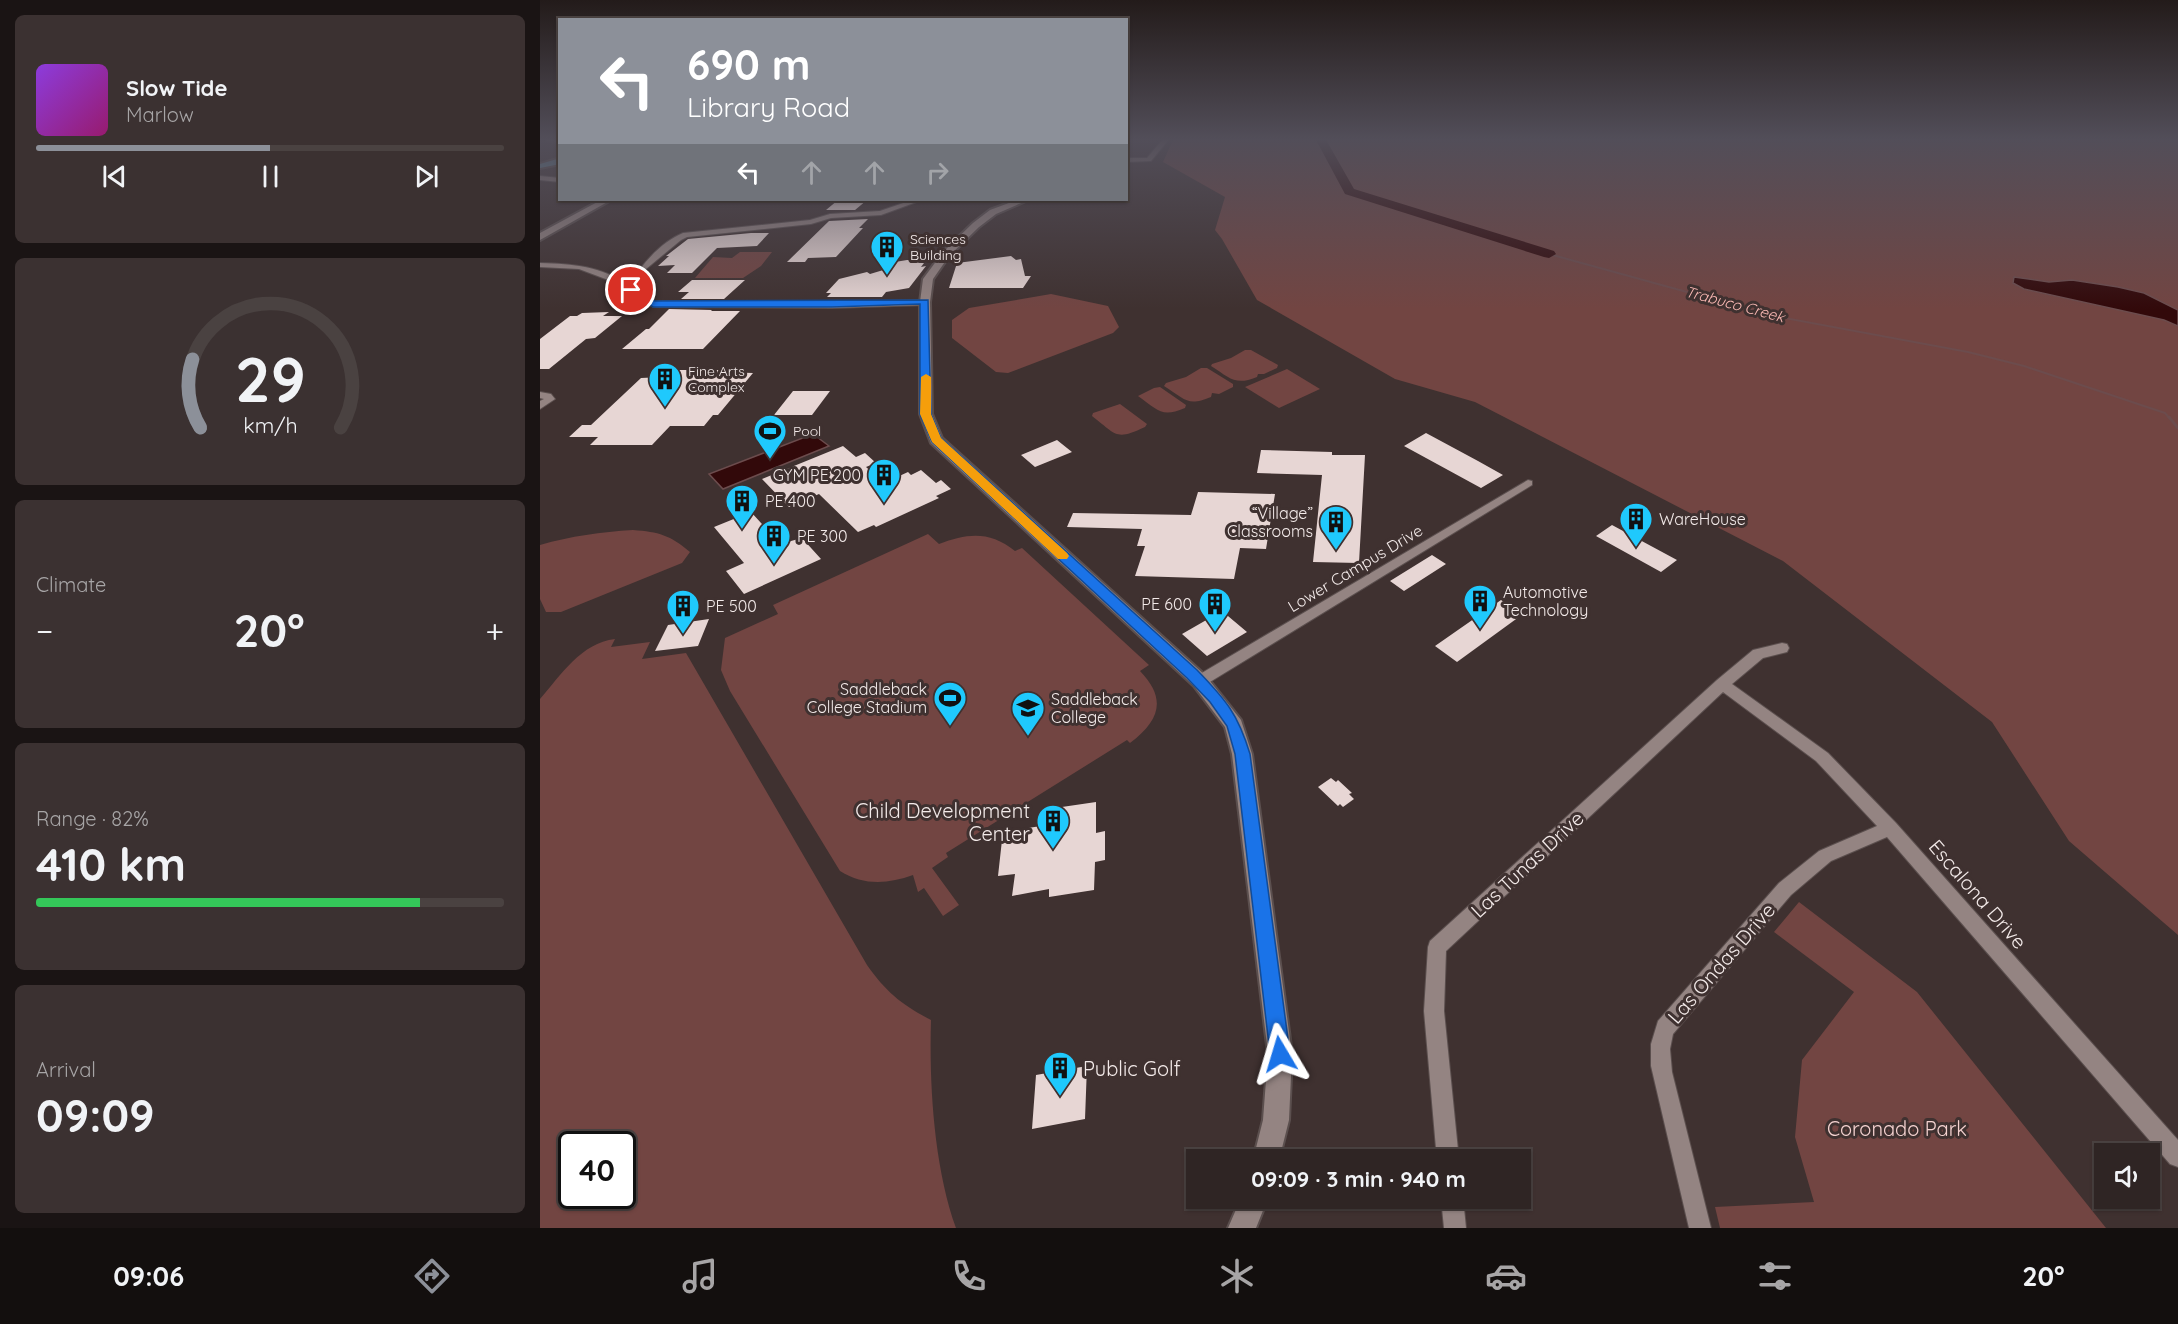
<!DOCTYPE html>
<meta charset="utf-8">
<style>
:root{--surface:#2f2524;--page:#3b3131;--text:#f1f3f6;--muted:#a7a5a6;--line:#4a4241;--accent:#8c9099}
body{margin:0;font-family:Quicksand,sans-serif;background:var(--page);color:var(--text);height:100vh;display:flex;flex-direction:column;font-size:22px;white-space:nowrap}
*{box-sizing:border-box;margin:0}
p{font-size:20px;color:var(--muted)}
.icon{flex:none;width:33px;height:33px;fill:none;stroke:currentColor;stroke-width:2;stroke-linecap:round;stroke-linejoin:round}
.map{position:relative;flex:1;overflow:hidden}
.sheet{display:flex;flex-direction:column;gap:15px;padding:15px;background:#1a1414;width:540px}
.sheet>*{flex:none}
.banner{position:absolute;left:18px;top:18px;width:570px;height:183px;border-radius:0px;box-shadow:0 2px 4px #0004,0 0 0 2px var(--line);background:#8c9099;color:#fff;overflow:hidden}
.tools{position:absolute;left:1554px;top:1143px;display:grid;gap:12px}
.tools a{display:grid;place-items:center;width:66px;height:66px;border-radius:0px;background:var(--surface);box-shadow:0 2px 4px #0004,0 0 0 2px var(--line);font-size:30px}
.speed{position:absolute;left:18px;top:1131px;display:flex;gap:12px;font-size:30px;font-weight:700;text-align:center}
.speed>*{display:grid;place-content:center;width:78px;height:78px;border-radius:50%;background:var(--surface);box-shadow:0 2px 4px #0004,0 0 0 2px var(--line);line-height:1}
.speed .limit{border:3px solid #111;border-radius:9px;background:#fff;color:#111}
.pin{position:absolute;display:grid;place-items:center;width:51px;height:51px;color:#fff;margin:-26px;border:3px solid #fff;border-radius:50%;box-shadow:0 2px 6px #0007}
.me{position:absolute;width:66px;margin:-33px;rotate:353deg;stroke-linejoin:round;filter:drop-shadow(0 0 4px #0008)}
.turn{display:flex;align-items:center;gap:21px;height:126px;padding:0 30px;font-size:27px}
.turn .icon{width:78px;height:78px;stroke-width:2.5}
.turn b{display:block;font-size:42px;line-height:51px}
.lanes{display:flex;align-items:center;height:57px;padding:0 30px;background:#0003;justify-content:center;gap:30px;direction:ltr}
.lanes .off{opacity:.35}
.big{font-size:45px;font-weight:700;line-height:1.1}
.sheet .widget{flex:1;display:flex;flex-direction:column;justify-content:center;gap:9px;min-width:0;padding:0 21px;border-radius:9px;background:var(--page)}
.sheet .dial{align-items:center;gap:0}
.dial svg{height:156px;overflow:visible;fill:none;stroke:var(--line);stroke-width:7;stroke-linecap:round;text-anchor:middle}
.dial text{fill:var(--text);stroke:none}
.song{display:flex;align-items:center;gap:18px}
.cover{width:72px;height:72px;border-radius:9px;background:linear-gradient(135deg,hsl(270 70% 55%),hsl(320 70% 35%))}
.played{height:6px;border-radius:3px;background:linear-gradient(90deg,var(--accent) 50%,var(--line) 50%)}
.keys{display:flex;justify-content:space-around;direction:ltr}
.heat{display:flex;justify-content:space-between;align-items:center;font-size:33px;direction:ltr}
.charge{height:9px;border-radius:4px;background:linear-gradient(90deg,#34c759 82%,var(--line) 0)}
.trip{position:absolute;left:646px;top:1149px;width:345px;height:60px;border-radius:0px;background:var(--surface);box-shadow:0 2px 4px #0004,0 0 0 2px var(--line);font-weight:700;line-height:60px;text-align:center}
.dock{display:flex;height:96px;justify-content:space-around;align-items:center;background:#130f0e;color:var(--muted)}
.dock .icon{width:42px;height:42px}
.dock .selected{color:var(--accent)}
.dock b{font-size:27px;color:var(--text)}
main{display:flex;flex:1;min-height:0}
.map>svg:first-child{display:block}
.green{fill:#724542;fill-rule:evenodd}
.water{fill:#32090a;stroke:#6c4c4d;stroke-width:1.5}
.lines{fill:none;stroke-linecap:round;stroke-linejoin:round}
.stream-far1{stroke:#6c4c4d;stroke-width:2}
.stream{stroke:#6c4c4d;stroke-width:3}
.river{fill:#32090a;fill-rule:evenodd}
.building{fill:#e7d6d4}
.minor-casing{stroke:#5b4f4e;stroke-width:2}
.tertiary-casing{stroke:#5b4f4e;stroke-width:4}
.primary-casing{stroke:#5b4f4e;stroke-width:4}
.minor{fill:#948482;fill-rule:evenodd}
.tertiary{fill:#948482;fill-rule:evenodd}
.primary{fill:#659db3;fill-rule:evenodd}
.route{fill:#1a73e8;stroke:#114b97;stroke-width:1.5}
.slow{fill:#f59e0b}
.labels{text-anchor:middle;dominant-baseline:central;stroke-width:6;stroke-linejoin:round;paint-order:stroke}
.far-poi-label{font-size:14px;fill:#f3eae9;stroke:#3f3130;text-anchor:start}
.far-water-label{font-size:15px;font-style:italic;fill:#fbb9b4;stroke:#3f3130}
.poi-label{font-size:16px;fill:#f3eae9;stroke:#3f3130;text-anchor:start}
.street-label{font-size:16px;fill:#f3eae9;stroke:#3f3130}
.near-poi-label{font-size:20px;fill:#f3eae9;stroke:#3f3130;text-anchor:end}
.near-street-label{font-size:20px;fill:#f3eae9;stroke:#3f3130}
.near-park-label{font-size:20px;fill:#f5d2d0;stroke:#3f3130}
</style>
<main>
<section class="sheet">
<div class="widget">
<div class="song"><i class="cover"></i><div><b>Slow Tide</b><p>Marlow</p></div></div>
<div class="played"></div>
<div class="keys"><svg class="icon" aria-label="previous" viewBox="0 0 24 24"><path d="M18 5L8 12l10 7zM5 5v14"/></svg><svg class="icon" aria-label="pause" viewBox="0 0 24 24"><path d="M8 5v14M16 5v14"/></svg><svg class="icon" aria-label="next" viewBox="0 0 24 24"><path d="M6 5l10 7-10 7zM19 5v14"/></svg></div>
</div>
<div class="widget dial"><svg viewBox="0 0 100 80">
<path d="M14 69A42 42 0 1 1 86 69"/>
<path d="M14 69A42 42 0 0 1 10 34" stroke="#8c9099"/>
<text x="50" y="56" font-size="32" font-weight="700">29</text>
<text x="50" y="72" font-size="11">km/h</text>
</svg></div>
<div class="widget"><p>Climate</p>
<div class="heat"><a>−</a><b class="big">20°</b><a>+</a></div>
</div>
<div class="widget"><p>Range · 82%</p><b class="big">410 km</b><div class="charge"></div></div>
<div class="widget"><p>Arrival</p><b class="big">09:09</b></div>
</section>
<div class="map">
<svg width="1638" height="1228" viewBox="0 0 1638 1228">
<rect width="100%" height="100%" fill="#3f3130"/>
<!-- green -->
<path class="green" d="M634,138h1004v797l-109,-94 -77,-119 -209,-161 -308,-159 -80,-23 -138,-79 -35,-61 -7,-9 10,-33 -62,-35z
M200,252h32l-11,14 -18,12h-48l18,-21 19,1z
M511,294l57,12 11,21 -6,6 -105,40 -12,-1 -44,-34v-18l17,-12z
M705,350h6l27,15 -1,3 -13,6h-6l-1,3c-22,9 -27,1 -46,-11l1,-2 19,-6z
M661,368h6l26,16v3l-14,7 -7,-1 -1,4c-24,10 -26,2 -47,-11l2,-3 20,-6z
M747,369l33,20 -41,19 -34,-21z
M620,387l26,18 -1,3c-24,10 -27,2 -47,-12l16,-8z
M580,404l27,20 -2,3c-30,14 -28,8 -53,-11l1,-3z
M93,530c26,2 37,5 57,22l-8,11 -121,49h-15l-6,-13v-54c31,-9 61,-13 93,-15z
M388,534l11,10c29,-11 51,-13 76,7l7,-3 127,117 -9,6c27,28 20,49 -10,72l-3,-3 -181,113 2,4 -16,11 27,37 -16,11 -19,-28 -6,4 -5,-17c-25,9 -49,11 -73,-4l-110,-180 -9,-21 4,-32 53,-24 -5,-9z
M75,639l-4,8 39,-5 -8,17 44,-6 181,312c19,27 35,40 64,55 -2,64 3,147 25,208h-416v-529c21,-24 41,-56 75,-60zM32,1144h50v52h-50z
M1259,902l118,90 189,236h-386l-5,-21 99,-5 -19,-65 7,-77 52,-68 -80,-60z"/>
<!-- water -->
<path class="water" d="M1474,277l35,5 23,-2 46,7 26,6 34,17v16l-14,-6 -140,-31 -11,-6z
M273,434l16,12 -106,43 -14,-15z"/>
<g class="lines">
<!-- stream-far1 -->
<path class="stream-far1" d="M1009,254l225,62 194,36 56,14 141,47 5,6"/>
<!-- stream -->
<path class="stream" d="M1629,417l9,11"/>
<!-- river -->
<path class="river" d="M775,138h10l29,51 200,62 2,3 -7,4 -5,-1 -199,-63z"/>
</g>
<!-- building -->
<path class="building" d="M298,200h29l-12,10h-29z
M328,219l-9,9h4l-27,29 -28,1 -3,4h-18l42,-41z
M211,233h18l-12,13 -40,2 -25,25h-25l8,-8 -17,1 11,-10h-3l22,-17z
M471,256l5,4 5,-1 4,17h6l-8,12h-74l8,-25z
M367,260h13l-2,3h6l-3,4 5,-1 -17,22 -23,4 -4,5h-55l4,-4h-5l13,-14 28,-7 3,2 20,-6 5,-6z
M152,280h53l-21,19h-43l8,-7h-11z
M129,309l43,1 -1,1h29l-37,38h-81l24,-20h3z
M69,312l-6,4h19l-27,22 -9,1 -37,30h-9v-30l30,-23h7l5,-3z
M130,370h52l-2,2 33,1 -35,42h-5l-9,11h-34l-18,19h-62l8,-8h-29l13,-12h9l50,-47 22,-1z
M253,391h37l-18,24h-38z
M886,433l52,28 25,14 -22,13 -77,-42z
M517,440l15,12 -37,15 -14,-12z
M303,446l13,11 9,-4 11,10 -10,4 18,16 24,-11 3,3 10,-5 15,13 5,-3 10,9 -15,7 3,2 -63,29 -2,-2 -16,7 -39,-38 -30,13 -27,-28z
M721,450l71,2v3h33l-6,108 -46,-1 9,-87 -65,-2z
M658,492l77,2 -9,55 -26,-1 -6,31 -99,-3 10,-30h-8l5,-17 -75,-2 6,-14 118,2z
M211,512l29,32 22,-6 19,21 -77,35 -18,-23 18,-8 -30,-36z
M1072,525l65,35 -16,12 -65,-36z
M892,555l14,9 -42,27 -14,-10z
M961,600l22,14 -66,48 -22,-16z
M682,611l25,21 -40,24 -25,-22z
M169,619l-11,27 -43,5 13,-26z
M791,778l5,4 2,-2 14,13 -3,1 5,5 -11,8 -3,-3 -2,2 -20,-19z
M556,802v31l9,-2v29l-10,2 -1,28 -45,7v-8l-37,7 3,-22 -17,2 4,-36 25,-4 1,-8 26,-4 1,-16z
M547,1066l-2,53 -53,10 4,-54z"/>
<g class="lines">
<!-- minor casing -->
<g class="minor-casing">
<path id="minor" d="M624,138h6l-19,23 -25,1 2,-4h19z
M0,176l20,2v4l-20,-2z
M372,200h10l-41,15 -50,3 -20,6 -124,13 -6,3 -35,29 -10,20 19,12 177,1 96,-2v4l-3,1 -93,3 -179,-1 -42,-26 -32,-12 -39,-2v-4c34,1 60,3 89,22 12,-20 32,-43 54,-52l127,-13 20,-6 50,-3z
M0,392l11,2 4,5 -15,10v-8l4,-2 -4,-1z
M988,480l4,1v4l-327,200h-10l-2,-4 2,-4z
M1242,643l5,1 2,4 -2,4 -24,6 -31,26 96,69 68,70 282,317v27l-8,-3 -283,-327 -56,24 -40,34 -118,139 -3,15 2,23 39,156h-22l-38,-162v-22l7,-23 121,-138 40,-32 58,-25 -61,-65 -93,-69 -277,259 -2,60 15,149h-22l-13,-149 4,-64 2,-6 287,-261 36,-30z
M901,1198h22l3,30h-22z"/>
</g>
<!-- tertiary casing -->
<g class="tertiary-casing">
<path id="tertiary" d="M6,138h14v5l-13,-3z
M61,200h10l-71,40v-7z
M477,200h11l-32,14 -17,13 -30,29 -16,23 -3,23 2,112 10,24 264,238 35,44 11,34 40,300 -3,66 -10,40h-26l10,-40 5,-66 -36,-300 -7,-27 -31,-41 -263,-243 -11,-29v-112l3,-23 20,-27 30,-29 17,-13z
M701,1198h27l-12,30h-28z"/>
</g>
<!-- primary casing -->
<g class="primary-casing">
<path id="primary" d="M17,159h3v5l-20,4v-4z"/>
</g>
<!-- minor -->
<use href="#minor" class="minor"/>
<!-- tertiary -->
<use href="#tertiary" class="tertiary"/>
<!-- primary -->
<use href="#primary" class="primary"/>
</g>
<!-- sky -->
<linearGradient id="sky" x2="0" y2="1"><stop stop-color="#231b1a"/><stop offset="0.45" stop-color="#524e59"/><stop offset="1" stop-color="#524e59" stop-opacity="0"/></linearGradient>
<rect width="1638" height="309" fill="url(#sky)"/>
<!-- route -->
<path class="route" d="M88,288h6l21,13 273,-1 3,114 10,24 256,232c29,30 41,44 53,84l40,300 -3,7 -7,3 -7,-3 -3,-7 -35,-300 -8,-28 -17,-24 -23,-24 -255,-236 -12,-28v-110l-88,3h-179l-25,-15z"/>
<!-- slow -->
<path class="slow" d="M386,374l5,3v37l10,24 126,115 2,3 -2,3h-9l-126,-117 -12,-28 1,-37z"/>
<!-- icons -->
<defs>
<g id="building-pin" transform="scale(1.725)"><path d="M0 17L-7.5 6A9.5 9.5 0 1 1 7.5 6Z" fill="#1fc9fd" stroke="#3f3130"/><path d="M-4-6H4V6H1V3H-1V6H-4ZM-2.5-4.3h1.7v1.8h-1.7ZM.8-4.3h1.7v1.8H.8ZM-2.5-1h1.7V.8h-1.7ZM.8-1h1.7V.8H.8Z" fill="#111"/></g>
<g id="stadium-pin" transform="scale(1.725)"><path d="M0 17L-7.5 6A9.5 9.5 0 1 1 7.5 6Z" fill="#1fc9fd" stroke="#3f3130"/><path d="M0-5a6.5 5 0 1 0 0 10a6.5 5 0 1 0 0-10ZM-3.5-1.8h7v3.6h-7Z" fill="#111"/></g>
<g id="university-pin" transform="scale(1.725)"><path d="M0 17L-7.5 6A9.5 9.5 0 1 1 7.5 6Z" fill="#1fc9fd" stroke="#3f3130"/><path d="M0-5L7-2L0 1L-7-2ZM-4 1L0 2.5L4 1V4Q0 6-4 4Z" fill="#111"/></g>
</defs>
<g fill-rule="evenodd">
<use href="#building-pin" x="347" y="247"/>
<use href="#building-pin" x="125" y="379"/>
<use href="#stadium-pin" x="230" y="431"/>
<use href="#building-pin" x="344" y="475"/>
<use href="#building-pin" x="202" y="501"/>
<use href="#building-pin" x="1096" y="519"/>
<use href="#building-pin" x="796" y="522"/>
<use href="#building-pin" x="234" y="536"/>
<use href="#building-pin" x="940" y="601"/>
<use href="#building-pin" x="675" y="604"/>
<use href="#building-pin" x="143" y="606"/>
<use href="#stadium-pin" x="410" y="698"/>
<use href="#university-pin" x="488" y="708"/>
<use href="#building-pin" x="513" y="821"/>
<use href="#building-pin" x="520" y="1068"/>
</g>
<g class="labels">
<!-- far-poi labels -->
<g class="far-poi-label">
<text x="370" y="239">Sciences<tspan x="370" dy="16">Building</tspan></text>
<text x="148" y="371">Fine Arts<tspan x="148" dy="16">Complex</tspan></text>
<text x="253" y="431">Pool</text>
</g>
<!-- far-water labels -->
<g class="far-water-label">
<text transform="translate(1195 304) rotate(15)">Trabuco Creek</text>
</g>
<!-- poi labels -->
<g class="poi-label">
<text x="321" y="475" text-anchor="end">GYM PE 200</text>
<text x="225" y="501">PE 400</text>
<text x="773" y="513" text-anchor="end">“Village”<tspan x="773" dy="18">Classrooms</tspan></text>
<text x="1119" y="519">WareHouse</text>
<text x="257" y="536">PE 300</text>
<text x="963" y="592">Automotive<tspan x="963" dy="18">Technology</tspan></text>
<text x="652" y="604" text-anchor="end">PE 600</text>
<text x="166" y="606">PE 500</text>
<text x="387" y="689" text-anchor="end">Saddleback<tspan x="387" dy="18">College Stadium</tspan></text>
<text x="511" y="699">Saddleback<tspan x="511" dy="18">College</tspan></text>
</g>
<!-- street labels -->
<g class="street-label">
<text transform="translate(815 568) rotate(-31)">Lower Campus Drive</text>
</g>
<!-- near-poi labels -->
<g class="near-poi-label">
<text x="490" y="810">Child Development<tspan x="490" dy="23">Center</tspan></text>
<text x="543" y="1068" text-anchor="start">Public Golf</text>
</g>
<!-- near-street labels -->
<g class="near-street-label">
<text transform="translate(987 864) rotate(-43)">Las Tunas Drive</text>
<text transform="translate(1438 894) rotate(49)">Escalona Drive</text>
<text transform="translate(1181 963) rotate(-49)">Las Ondas Drive</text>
</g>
<!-- near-park labels -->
<g class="near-park-label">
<text x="1357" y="1128">Coronado Park</text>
</g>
</g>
</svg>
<div class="tools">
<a><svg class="icon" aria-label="sound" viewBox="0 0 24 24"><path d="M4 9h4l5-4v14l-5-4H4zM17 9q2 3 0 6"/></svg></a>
</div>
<div class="speed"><div class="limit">40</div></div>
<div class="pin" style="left:91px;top:290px;background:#d93025"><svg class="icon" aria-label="arrive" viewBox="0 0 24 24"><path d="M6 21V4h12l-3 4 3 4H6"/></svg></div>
<svg class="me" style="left:740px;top:1054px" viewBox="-20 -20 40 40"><path d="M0-17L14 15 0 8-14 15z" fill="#1a73e8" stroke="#fff" stroke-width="4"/></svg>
<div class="trip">09:09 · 3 min · 940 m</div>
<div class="banner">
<div class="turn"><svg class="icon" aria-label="left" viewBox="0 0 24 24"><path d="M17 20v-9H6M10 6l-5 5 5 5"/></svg><div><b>690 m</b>Library Road</div></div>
<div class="lanes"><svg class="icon" aria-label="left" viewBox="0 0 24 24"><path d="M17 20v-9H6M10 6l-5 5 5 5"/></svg><svg class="icon off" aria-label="ahead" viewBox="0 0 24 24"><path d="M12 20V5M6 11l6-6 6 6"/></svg><svg class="icon off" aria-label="ahead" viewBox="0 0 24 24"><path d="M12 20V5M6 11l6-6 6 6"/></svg><svg class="icon off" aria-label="right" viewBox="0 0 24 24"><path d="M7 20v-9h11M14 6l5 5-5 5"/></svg></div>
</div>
</div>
</main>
<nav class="dock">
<b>09:06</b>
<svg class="icon selected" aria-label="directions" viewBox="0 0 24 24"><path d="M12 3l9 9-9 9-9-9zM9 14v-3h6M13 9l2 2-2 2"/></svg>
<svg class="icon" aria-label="music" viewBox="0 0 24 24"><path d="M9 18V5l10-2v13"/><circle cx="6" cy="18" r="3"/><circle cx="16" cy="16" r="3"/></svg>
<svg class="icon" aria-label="phone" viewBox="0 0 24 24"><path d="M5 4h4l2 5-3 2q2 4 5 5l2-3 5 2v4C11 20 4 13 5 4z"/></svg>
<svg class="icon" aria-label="climate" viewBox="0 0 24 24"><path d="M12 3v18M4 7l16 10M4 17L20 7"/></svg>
<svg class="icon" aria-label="car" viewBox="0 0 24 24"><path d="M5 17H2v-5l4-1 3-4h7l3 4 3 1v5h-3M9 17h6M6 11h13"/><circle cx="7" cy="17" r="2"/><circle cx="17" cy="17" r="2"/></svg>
<svg class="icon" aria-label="filters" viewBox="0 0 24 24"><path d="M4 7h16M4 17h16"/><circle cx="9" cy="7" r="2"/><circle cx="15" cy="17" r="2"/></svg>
<b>20°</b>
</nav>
